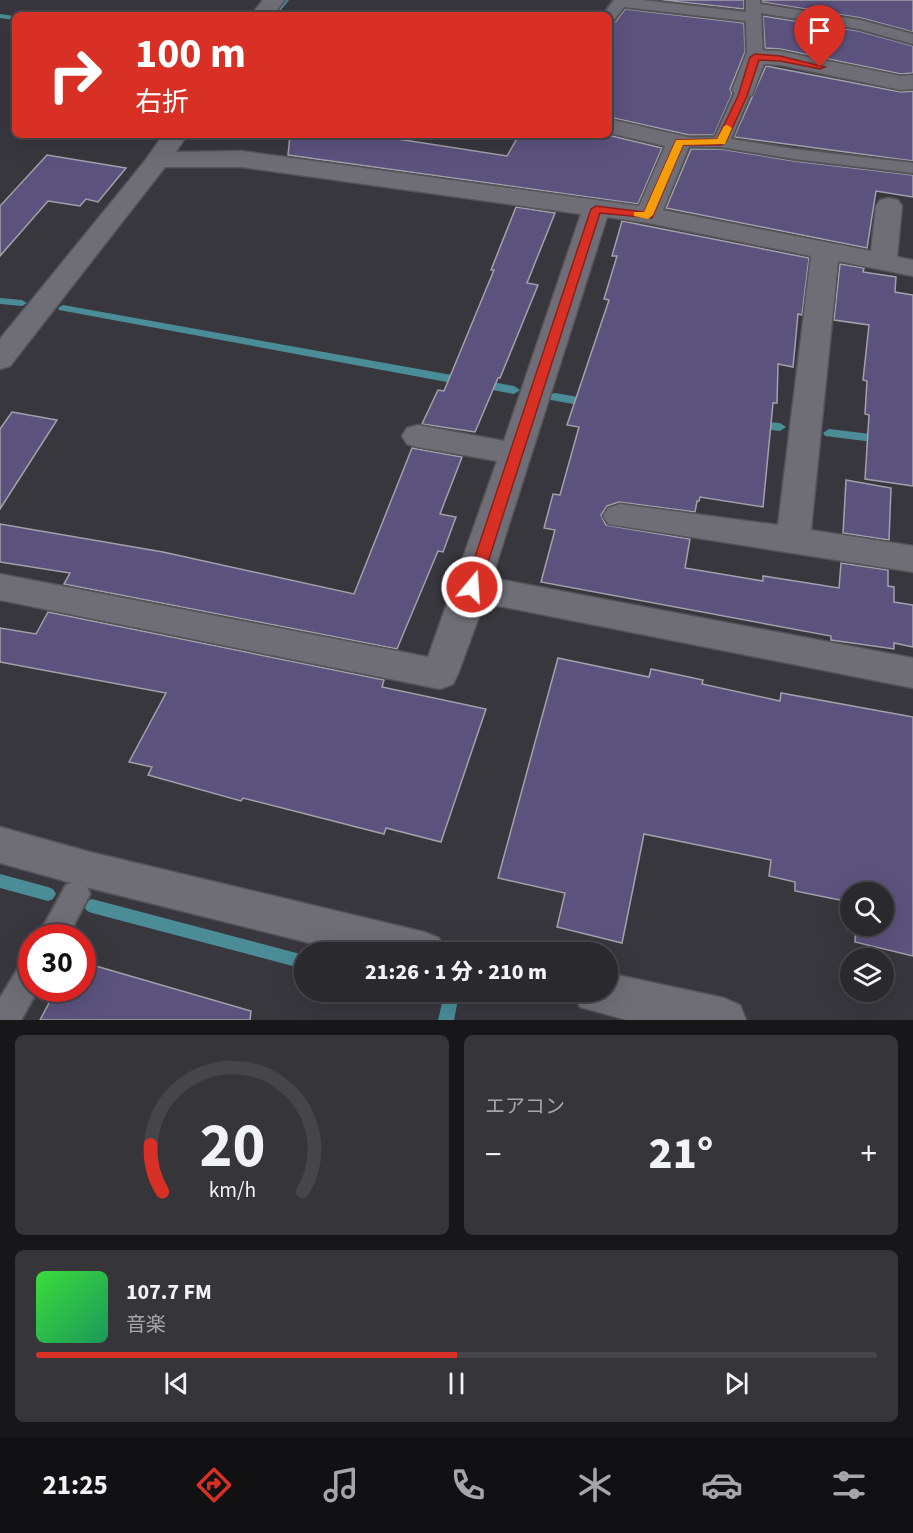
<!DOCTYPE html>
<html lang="ja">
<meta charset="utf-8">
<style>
:root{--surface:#2a292e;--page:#36353a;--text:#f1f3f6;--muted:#a5a6aa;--line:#46454a;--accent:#d93025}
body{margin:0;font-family:"Source Sans 3","Noto Sans JP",sans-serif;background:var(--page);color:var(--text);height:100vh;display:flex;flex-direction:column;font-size:22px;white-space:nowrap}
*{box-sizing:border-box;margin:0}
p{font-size:20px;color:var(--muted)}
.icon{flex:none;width:33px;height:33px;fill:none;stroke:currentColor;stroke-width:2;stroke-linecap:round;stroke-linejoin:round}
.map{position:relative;height:1020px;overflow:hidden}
.drawer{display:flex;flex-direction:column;gap:15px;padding:15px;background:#171719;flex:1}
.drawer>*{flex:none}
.hud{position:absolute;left:12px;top:12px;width:600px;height:126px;border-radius:9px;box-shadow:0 6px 24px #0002,0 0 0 2px var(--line);background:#d93025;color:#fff;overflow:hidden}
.buttons{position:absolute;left:840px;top:882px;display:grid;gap:12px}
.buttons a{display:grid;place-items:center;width:54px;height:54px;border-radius:50%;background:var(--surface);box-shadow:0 6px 24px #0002,0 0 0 2px var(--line);font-size:30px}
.speed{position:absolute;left:18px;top:924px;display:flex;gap:12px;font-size:30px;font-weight:700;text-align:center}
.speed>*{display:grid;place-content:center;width:78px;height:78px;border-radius:50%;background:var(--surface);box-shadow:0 6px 24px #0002,0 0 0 2px var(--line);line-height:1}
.speed .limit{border:9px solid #d22;background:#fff;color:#111}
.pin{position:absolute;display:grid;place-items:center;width:51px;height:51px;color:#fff;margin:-62px -26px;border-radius:50% 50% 50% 0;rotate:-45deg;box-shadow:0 0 6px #0007}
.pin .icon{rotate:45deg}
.me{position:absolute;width:66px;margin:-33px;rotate:18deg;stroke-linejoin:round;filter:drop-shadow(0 0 4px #0008)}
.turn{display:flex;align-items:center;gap:21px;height:126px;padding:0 24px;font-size:27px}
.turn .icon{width:78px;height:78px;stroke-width:2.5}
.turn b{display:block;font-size:42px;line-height:51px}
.big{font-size:45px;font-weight:800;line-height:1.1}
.drawer .widget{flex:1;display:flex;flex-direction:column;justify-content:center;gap:9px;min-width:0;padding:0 21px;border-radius:9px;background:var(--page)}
.drawer .dial{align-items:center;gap:0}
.dial svg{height:156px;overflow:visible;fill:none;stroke:var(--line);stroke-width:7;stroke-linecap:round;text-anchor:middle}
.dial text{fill:var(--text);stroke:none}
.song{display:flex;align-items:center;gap:18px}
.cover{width:72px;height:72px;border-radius:9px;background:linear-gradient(135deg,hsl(120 70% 55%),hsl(150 70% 35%))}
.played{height:6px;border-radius:3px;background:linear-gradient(90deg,var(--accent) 50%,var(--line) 50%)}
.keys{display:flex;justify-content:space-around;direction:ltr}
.heat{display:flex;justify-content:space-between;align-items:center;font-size:33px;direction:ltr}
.drawer .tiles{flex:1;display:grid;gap:15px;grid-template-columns:1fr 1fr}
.widget:last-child{grid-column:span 2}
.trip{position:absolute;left:294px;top:942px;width:324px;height:60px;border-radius:30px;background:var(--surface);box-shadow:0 6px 24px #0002,0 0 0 2px var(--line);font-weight:800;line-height:60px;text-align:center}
.menu{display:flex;height:96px;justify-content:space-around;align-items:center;background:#111012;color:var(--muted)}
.menu .icon{width:42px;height:42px}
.menu .current{color:var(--accent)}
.menu b{font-size:27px;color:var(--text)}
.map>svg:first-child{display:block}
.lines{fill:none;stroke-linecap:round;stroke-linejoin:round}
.stream{fill:#4a8d97;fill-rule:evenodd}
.building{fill:#5b537e;stroke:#a2a1a9;stroke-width:1.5}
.service-casing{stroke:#545358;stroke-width:4}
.minor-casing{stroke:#545358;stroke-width:3}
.tertiary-casing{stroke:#545358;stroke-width:3}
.service{fill:#6f6e76;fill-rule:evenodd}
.minor{fill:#6f6e76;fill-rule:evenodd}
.tertiary{fill:#6f6e76;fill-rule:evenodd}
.route{fill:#d93025;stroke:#8d1f18;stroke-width:1.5}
.slow{fill:#f59e0b}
</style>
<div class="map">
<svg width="913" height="1020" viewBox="0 0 913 1020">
<rect width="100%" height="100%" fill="#38373e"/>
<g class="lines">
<!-- stream -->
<path class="stream" d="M281,0h8l-12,15h-8z
M0,14l15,2v4l-15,-2z
M0,298l22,2 5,3 -5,3 -22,-2z
M63,305l400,72 5,4 -5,4 -404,-75 -1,-2z
M480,380l34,6 6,4 -6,4 -38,-7 -1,-3z
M555,393l35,6 6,4 -6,4 -39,-7 -2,-3 2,-3z
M756,421l24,2 6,4 -6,4 -28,-3 -2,-3z
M829,429l84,10v8l-88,-11 -2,-3z
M0,874l48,13 5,2 3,5 -3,5 -5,2 -48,-13z
M92,899l212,56v14l-212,-56 -5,-2 -3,-5 3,-5z
M405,992h30l2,4 -2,5 -6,3 -22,-7z
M450,992l6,3 2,5 -4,20h-16l6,-25z"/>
</g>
<!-- building -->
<path class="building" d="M662,0h82v9z
M762,0h151v32l-52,-14 -99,-16z
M625,9l119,14 1,29 -15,37 2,5 -18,41h-25l-80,-18v-94l7,-2z
M763,16l96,15 54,15v27l-12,1 -121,-25 -15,-1z
M766,66l135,26 12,-1v70l-179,-24z
M290,135h82l135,21 12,-21h89l54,13 -24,56 -350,-49z
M691,149h30l73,12 119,14v22l-37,-6 -9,57 -201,-40z
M47,155l79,13 -28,34 -12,-3 -6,7 -32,-5 -48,55v-50z
M516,207l39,6 -28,70 11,2 -38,93h-2l-23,54 -53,-8 16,-34 6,1 50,-121h-3z
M622,221l187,37 -7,57 -4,-1 -5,53 -15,-3 -1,39h-4l-10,104 -63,-10 -1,4h-2l-2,11 -76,-10 -12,4 -6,9 5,10 84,14 -5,29 78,13v-5l76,12 2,-25 47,7v16l6,1v15l19,3v42l-19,-4v6l-63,-9v-4l-290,-54 14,-52 -11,-2 9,-34 7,1 19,-68 -12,-2 42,-125 -5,-1 13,-43h-5z
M840,264l24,4 -1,4 33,5 -1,15 18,3v191l-48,-7 4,-64 -4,-1 2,-33 -4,-1 6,-55 -35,-5z
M12,412l45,8 -57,89v-80z
M412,448l50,9 -22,57 16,3 -13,35 -5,-1 -41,98 -333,-65 6,-11 -70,-11v-38l163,28 191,42z
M846,480l45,8 -2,52 -46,-7z
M48,612l336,68 -2,7 104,22 -45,133 -55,-14 -2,6 -141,-36 -2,3 -93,-26 4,-8 -23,-5 37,-69 -166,-31v-34l36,6z
M558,658l91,19 2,-8 52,11 -1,4 78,17 1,-8 132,24v239l-58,-14 1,-16h28v-34h-34v10l-55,-11v-9l-26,-6 2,-16 -127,-26 -22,109 -65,-16 8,-34 -67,-15z
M82,962l169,49 -1,9h-210l17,-32h25z"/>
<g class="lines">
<!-- service casing -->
<g class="service-casing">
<path id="service" d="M614,0h28l104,12v-12h14v4l100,16 53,14v10l-54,-15 -98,-16 2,44 -8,5 -8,-5 -1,-36 -122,-14 -10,13 -5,1v-6h-6z
M744,85l8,5 -21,49 63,10 119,14v10l-119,-14 -73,-12 -48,-1 -2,-4 2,-4 42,-1 21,-47z
M76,881l10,4 4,9 -23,44h-30l29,-53z
M32,958v30h7l-18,32h-21v-22l22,-36z"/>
</g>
<!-- minor casing -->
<g class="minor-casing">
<path id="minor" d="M263,0h22l-12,15h-22z
M755,50l25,1 121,25 12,-1v14l-12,1 -121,-25 -16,-1 -12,31 -8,2 -8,-2 -4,-5 15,-38z
M609,119l79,18 3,5 -28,68 208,41 5,-45 4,-6 9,-2 9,2 4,6 -5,51 16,3v16l-75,-15 -27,269 102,16v26l-305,-48 -5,-8 5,-8 12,-4 158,21 33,-269 -163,-33 -41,-6 -115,361 421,80v30l-429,-85 -26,71 -5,10 -13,5 -440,-89v-26l428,83 69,-196 -79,-14 -11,-3 -5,-8 5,-8 11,-3 86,16 77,-227 -339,-47h-77l-155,199 -10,3v-30l144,-177 19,-27h24l-11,17 66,-1 397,55 26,-60 -56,-13z"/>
</g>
<!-- tertiary casing -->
<g class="tertiary-casing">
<path id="tertiary" d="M0,827l90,25 334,80 15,6 6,14h-99l-256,-64 -90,-25z
M608,973l116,25 16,7 6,15h-119l-47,-13 -6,-15h34z"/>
</g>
<!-- service -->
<use href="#service" class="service"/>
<!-- minor -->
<use href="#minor" class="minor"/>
<!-- tertiary -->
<use href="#tertiary" class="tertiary"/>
</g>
<!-- route -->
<path class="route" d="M755,54l25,2 45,11 -5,2 -40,-8 -21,-1 -12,36 -21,46 -5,3h-38l-31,73 -52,-5 -120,374 -8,5 -5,-2 -2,-3 126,-378 5,-3 48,6 32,-72 41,-1 21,-43 12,-39z"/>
<!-- slow -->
<path class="slow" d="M727,125l5,3 -7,16 -42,1 -30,70 -5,4 -14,-3v-4h10l32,-72 41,-1 7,-13z"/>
</svg>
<div class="buttons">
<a><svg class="icon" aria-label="search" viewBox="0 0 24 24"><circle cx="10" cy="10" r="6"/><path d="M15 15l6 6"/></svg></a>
<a><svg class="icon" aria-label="layers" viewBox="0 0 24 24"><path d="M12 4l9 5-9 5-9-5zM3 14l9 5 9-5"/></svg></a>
</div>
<div class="speed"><div class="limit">30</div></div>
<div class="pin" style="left:820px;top:67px;background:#d93025"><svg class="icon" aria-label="arrive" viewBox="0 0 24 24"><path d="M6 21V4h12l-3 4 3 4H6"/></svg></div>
<svg class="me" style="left:472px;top:587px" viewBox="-20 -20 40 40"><circle r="17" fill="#d93025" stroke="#fff" stroke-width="3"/><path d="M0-11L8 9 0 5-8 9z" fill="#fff"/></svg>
<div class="trip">21:26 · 1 分 · 210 m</div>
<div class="hud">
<div class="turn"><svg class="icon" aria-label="right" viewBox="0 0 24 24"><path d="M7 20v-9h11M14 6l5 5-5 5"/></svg><div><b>100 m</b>右折</div></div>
</div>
</div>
<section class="drawer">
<div class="tiles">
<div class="widget dial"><svg viewBox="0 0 100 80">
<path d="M14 69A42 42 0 1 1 86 69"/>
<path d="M14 69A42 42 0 0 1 8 45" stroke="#d93025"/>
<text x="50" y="56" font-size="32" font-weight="700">20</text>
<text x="50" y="72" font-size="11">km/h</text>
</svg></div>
<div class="widget"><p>エアコン</p>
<div class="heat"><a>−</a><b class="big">21°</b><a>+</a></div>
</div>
<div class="widget">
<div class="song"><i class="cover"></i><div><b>107.7 FM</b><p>音楽</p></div></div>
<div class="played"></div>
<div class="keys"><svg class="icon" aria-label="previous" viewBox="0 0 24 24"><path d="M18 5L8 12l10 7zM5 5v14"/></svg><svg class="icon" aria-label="pause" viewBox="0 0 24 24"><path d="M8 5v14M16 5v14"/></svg><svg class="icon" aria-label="next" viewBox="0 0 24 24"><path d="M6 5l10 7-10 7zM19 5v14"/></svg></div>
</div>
</div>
</section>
<nav class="menu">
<b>21:25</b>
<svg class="icon current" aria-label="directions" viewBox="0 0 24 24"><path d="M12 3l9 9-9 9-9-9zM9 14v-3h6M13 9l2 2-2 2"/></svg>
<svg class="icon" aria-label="music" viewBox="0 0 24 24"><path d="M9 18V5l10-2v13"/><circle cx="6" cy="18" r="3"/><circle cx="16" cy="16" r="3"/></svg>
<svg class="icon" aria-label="phone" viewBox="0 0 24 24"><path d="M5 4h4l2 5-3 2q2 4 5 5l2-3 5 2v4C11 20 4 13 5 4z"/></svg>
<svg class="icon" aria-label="climate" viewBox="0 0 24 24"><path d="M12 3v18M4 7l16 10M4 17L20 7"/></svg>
<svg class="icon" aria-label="car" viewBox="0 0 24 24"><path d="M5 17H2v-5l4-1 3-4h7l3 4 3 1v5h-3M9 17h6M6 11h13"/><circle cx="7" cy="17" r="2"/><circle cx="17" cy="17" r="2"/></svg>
<svg class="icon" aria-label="filters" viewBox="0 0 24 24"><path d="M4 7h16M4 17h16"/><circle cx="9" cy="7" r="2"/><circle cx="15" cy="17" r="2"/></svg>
</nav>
